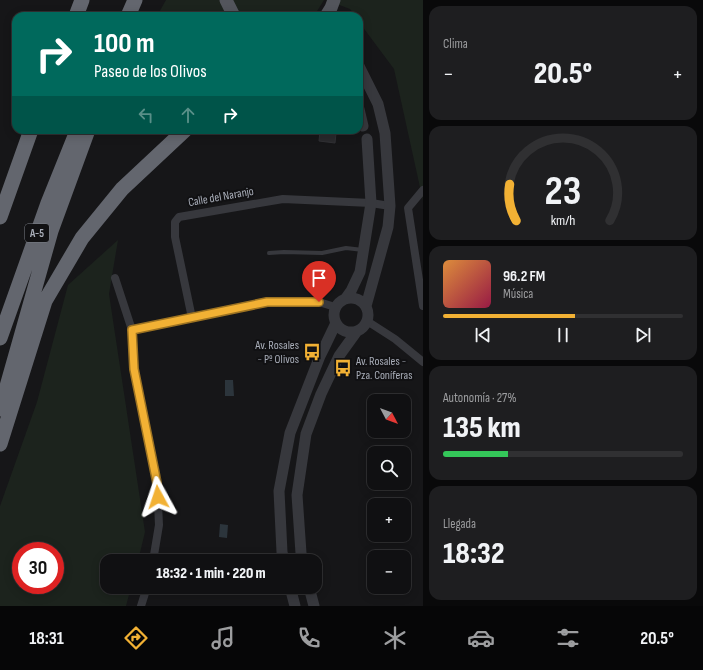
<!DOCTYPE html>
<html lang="es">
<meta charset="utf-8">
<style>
:root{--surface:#101012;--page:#1e1e20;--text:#f1f3f6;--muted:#9c9d9f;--line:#303032;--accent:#f2b134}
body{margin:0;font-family:"Sofia Sans Condensed",sans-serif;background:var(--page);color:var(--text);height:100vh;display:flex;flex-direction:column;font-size:15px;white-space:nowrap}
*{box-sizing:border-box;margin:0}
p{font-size:13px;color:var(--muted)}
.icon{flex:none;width:22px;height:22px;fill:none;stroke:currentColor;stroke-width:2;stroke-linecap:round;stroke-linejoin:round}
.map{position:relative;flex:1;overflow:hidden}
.panel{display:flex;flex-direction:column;gap:6px;padding:6px;background:#09090a;width:280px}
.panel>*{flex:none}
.hud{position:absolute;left:12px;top:12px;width:351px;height:122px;border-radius:12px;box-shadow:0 2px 10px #0003,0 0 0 1px var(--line);background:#00695c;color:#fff;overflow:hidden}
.needle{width:26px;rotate:131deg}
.fabs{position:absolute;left:367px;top:394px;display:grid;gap:8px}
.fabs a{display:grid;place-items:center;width:44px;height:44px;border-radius:8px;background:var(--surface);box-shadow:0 2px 10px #0003,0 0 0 1px var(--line);font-size:20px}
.speed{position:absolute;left:12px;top:542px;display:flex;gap:8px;font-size:20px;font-weight:700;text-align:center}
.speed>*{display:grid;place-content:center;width:52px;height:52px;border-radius:50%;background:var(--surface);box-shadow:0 2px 10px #0003,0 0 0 1px var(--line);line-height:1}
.speed .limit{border:6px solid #d22;background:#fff;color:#111}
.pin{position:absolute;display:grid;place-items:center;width:34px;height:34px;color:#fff;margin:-41px -17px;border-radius:50% 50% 50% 0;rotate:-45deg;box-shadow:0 0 4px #0007}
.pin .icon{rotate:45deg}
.me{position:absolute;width:44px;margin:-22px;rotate:355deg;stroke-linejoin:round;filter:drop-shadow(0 0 3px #0008)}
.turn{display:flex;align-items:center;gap:14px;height:84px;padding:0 16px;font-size:18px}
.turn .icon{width:52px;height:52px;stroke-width:2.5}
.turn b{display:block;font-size:28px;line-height:34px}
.lanes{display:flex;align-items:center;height:38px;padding:0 16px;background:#0003;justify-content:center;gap:20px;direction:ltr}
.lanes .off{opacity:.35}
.big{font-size:30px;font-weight:800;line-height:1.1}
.panel .widget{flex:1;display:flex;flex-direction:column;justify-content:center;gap:6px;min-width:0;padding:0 14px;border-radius:12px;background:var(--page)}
.panel .dial{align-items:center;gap:0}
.dial svg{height:104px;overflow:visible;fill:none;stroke:var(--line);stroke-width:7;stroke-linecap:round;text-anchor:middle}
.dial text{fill:var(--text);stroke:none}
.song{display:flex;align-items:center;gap:12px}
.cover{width:48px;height:48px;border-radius:6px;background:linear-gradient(135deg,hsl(30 70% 55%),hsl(340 70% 35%))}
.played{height:4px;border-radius:2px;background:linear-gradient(90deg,var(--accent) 55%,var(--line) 55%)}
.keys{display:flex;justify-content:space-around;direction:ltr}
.heat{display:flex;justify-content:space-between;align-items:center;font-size:22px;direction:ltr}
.charge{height:6px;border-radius:3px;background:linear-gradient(90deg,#34c759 27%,var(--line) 0)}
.trip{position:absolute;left:100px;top:554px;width:222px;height:40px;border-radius:12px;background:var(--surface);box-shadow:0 2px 10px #0003,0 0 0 1px var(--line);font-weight:800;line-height:40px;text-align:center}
.tab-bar{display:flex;height:64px;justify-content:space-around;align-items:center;background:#060607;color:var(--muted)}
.tab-bar .icon{width:28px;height:28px}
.tab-bar .selected{color:var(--accent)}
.tab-bar b{font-size:18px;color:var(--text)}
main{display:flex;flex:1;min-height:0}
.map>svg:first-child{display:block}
.green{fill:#1c231d;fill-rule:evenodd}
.water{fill:#2c353c}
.building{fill:#29292c;stroke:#303034}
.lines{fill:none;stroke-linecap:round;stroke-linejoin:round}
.service{stroke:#37383d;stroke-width:4}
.minor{stroke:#37383d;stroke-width:8}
.tertiary{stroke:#37383d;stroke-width:11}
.primary{stroke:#53555c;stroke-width:13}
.motorway{stroke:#63666e;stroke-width:15}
.route-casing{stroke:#9d7322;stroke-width:10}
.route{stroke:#f2b134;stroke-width:7}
.labels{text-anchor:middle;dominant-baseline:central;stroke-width:4;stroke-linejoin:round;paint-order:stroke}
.shield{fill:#111113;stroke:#7b7e86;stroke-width:1}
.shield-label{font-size:11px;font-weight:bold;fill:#a8adb8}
.street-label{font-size:12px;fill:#a8adb8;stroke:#111113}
.poi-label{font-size:12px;fill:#a8adb8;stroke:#111113;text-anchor:end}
</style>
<main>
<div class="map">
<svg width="423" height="606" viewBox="0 0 423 606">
<rect width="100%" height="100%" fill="#161618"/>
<!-- green -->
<path class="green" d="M166,0h158l-10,16h-157z
M326,0h97v201l-29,-132 -35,-47v-6h-4l-5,-7z
M118,240l-9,54 36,238 -7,29h-31v26h24l-5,19h-126v-100l37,-104 31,-117zM21,551h34v34h-34z"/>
<!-- water -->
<path class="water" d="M225,380h8l1,16h-9z
M220,524l8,1 -1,13 -8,-1z"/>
<!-- building -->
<path class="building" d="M320,131l16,2 -1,10 -16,-2z"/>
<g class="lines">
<!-- service -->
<path class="service" d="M269,253l15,-1 38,1 24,-5 17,2"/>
<!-- minor -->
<path class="minor" d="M423,190l-15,18 15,98
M115,278l17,52
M192,318l-17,-81v-15l4,-5 104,-18 88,4 19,3
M367,321l28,18 28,23
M153,561l6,-36 -2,-42 -23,-114 -2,-39 135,-28h52l16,5
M141,606l6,-19"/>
<!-- tertiary -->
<path class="tertiary" d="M359,66l19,38 7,29 5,73 -2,21 -22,79
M359,109l4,17
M334 315a17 17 0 1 1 34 0a17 17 0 1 1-34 0Z
M346,298l5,-7 9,-19 11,-69 -4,-64
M284,561l-2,-9 -3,-61 11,-58 30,-77 4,-8 12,-25
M303,561l-2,-8 -4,-58 9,-61 15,-40 18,-38 18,-25
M290,587l5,19
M309,587l5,19"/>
<!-- primary -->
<path class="primary" d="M226,0l8,16
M326,16l5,-8 3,-8"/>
<!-- motorway -->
<path class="motorway" d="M76,16l6,-16
M128,16l7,-16
M0,217l31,-87
M0,338l48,-135 27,-67
M2,409l2,-12 47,-166 37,-101
M0,444l45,-143 37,-63 40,-49 63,-59"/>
</g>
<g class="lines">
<!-- route casing -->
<g class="route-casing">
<path id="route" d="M158,497l-1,-14 -23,-114 -2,-39 135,-28h52"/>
</g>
<!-- route -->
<use href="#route" class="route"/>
</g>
<!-- icons -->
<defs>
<g id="bus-bare" transform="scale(1.38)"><path d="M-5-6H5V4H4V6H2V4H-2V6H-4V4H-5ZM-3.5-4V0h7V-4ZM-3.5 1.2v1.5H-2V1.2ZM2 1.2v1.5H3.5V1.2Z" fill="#f2b134" stroke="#111113" stroke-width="2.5" paint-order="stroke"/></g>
</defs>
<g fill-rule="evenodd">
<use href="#bus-bare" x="312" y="352"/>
<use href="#bus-bare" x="343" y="368"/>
</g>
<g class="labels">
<!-- shield labels -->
<rect class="shield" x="25" y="224" width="24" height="18" rx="3"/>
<g class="shield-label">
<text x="37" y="233">A-5</text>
</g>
<!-- street labels -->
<g class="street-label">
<text transform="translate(221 197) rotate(-10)">Calle del Naranjo</text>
</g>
<!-- poi labels -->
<g class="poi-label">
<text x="299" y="345">Av. Rosales<tspan x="299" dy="14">- Pº Olivos</tspan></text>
<text x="356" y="361" text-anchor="start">Av. Rosales -<tspan x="356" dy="14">Pza. Coníferas</tspan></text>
</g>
</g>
</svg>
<div class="fabs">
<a><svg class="needle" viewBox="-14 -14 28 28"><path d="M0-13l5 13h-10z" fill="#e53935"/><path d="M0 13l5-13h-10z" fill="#9c9d9f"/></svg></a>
<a><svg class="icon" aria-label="search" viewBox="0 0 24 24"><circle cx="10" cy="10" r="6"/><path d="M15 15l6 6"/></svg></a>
<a>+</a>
<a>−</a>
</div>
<div class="speed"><div class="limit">30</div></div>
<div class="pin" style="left:319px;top:302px;background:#d93025"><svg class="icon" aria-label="arrive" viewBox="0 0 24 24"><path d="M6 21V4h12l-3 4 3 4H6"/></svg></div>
<svg class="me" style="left:158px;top:497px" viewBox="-20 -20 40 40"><path d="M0-17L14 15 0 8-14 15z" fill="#f2b134" stroke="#fff" stroke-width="4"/></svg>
<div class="trip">18:32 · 1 min · 220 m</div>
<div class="hud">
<div class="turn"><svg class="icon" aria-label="right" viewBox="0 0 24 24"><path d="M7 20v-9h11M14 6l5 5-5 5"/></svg><div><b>100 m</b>Paseo de los Olivos</div></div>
<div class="lanes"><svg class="icon off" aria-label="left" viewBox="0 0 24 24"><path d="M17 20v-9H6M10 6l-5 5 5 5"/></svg><svg class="icon off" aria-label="ahead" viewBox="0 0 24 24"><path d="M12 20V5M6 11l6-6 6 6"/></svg><svg class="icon" aria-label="right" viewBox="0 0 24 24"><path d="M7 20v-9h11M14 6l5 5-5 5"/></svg></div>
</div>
</div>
<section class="panel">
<div class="widget"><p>Clima</p>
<div class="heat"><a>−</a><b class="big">20.5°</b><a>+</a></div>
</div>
<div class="widget dial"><svg viewBox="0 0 100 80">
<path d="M14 69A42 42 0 1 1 86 69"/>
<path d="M14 69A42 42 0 0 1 9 41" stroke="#f2b134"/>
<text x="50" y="56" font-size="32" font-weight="700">23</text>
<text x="50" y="72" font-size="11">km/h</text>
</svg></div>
<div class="widget">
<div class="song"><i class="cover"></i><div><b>96.2 FM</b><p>Música</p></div></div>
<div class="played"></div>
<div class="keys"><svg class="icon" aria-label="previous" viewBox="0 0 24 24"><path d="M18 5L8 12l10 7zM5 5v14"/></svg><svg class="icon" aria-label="pause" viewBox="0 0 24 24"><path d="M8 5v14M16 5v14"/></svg><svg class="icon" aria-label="next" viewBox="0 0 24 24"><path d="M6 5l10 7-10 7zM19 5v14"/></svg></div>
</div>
<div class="widget"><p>Autonomía · 27%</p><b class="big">135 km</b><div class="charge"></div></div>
<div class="widget"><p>Llegada</p><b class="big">18:32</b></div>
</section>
</main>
<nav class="tab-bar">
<b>18:31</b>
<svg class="icon selected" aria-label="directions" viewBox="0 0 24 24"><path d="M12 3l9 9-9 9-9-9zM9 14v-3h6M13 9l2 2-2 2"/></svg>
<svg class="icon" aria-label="music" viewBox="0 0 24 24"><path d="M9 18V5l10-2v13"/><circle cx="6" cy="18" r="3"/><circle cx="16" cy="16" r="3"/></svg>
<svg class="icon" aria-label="phone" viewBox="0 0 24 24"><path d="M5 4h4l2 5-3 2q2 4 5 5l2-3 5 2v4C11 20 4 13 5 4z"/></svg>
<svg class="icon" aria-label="climate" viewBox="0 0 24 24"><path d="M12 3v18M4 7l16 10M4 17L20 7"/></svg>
<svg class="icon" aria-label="car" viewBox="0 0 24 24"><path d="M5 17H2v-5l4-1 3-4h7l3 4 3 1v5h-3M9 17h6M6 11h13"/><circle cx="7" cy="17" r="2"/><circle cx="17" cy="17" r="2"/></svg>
<svg class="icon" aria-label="filters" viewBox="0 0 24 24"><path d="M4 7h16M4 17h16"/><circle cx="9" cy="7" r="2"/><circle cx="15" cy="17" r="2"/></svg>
<b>20.5°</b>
</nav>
